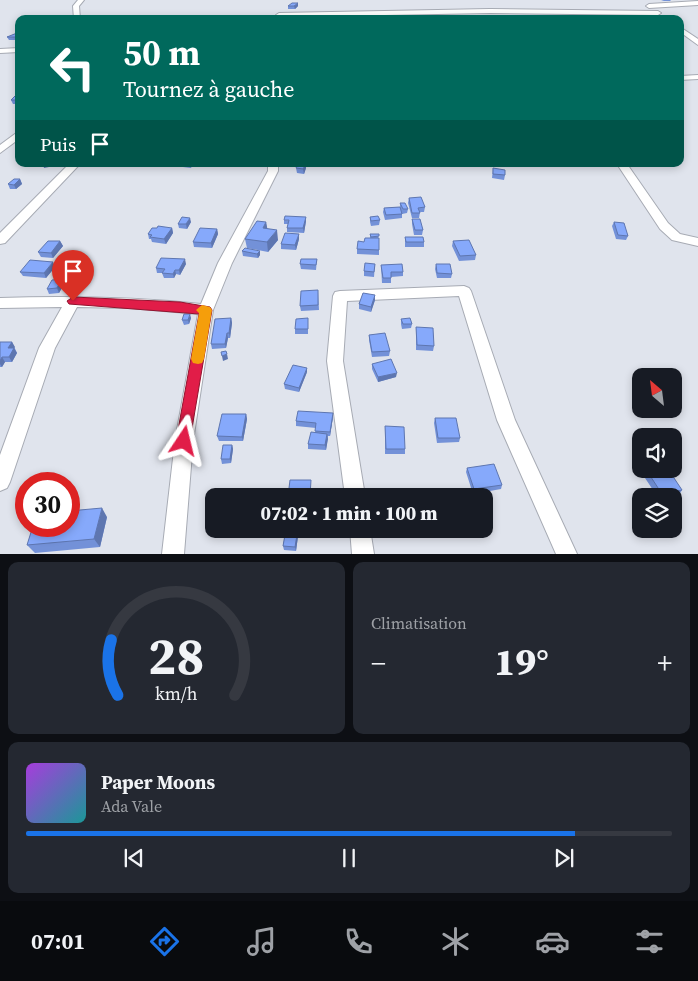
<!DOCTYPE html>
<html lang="fr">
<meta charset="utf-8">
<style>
:root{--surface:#171b24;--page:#242831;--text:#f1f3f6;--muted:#9ea1a6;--line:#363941;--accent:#1a73e8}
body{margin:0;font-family:"Source Serif 4",serif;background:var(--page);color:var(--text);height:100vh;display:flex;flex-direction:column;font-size:19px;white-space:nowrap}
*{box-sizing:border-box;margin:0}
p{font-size:16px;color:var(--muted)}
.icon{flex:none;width:28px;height:28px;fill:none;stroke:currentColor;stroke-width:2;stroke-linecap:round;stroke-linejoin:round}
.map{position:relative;height:554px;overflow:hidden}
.drawer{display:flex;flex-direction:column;gap:8px;padding:8px;background:#0d0f14;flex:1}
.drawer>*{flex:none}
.top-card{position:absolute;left:15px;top:15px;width:669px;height:152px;border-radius:10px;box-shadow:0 2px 8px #0003;background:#00695c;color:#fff;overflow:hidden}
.needle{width:32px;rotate:332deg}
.fabs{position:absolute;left:632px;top:368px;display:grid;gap:10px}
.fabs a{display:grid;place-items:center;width:50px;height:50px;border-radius:10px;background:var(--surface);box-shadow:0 2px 8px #0003;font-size:25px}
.speed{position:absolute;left:15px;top:472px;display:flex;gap:10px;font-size:25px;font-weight:700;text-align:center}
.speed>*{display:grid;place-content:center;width:65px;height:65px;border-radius:50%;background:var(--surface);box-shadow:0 2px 8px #0003;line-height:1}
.speed .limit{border:8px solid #d22;background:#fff;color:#111}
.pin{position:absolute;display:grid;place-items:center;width:42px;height:42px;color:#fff;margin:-51px -21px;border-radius:50% 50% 50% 0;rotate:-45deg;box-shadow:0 0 5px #0007}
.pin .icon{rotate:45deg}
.me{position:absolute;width:55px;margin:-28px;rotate:10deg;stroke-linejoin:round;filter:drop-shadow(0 0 4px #0008)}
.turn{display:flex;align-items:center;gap:18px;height:105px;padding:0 25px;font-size:22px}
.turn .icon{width:65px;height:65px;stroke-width:2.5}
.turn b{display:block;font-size:35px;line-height:42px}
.then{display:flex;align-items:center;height:48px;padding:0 25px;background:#0003;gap:10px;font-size:19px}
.big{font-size:38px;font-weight:800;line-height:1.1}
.drawer .widget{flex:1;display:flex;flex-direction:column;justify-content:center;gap:8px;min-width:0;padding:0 18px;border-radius:10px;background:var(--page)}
.drawer .dial{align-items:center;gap:0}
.dial svg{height:130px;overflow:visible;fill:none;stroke:var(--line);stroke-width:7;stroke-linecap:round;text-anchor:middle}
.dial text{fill:var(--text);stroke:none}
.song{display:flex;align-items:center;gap:15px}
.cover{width:60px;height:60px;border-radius:8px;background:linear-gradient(135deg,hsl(280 70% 55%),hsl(180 70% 35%))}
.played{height:5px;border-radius:2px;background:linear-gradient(90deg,var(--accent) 85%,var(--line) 85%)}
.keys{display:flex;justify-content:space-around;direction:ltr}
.heat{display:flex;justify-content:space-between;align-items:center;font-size:28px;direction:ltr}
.drawer .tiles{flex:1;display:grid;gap:8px;grid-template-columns:1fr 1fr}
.widget:last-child{grid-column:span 2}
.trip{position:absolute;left:205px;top:488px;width:288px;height:50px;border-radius:10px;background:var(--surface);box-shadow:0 2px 8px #0003;font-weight:800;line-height:50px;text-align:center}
.menu{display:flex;height:80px;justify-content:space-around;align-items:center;background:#090b0e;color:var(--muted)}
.menu .icon{width:35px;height:35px}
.menu .on{color:var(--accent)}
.menu b{font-size:22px;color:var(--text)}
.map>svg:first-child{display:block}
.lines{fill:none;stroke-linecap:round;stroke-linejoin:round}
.street-casing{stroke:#a7abb4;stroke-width:2}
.street{fill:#fff;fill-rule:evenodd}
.wall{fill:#7391d8}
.shaded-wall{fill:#5e76b0}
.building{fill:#86a9fb;stroke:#5e76b0}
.route{fill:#e11d48;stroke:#92132f}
.slow{fill:#f59e0b}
</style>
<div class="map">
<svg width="698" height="554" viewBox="0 0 698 554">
<rect width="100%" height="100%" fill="#e0e4ed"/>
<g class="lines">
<!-- street casing -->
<g class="street-casing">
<path id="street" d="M78,0h6l-5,6 1,13h-6l-1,-13z
M698,1v4l-49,3 -3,-2 3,-2z
M490,9l168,2 3,2 -3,2 -168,-2 -211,4 -3,-2 3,-2z
M680,27l18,12v6l-18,-13z
M19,48v4l-19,1v-4z
M698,75v4l-18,1v-4z
M19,131v8l-19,14v-8z
M69,164l10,1 -74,78 -5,1v-11z
M268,164h10v7l-46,92 -19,47 -20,131 -9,113h-22l13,-113 23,-127 -69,-6 -52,-1 -22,41 -45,134 -3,6 -7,3v-36l39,-107 23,-41 -62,1v-10c67,-2 134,-1 201,6l17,-41 50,-92z
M617,164h10l41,59 12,11 18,4v8l-26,-6 -12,-11z
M464,286l5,2 2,3 44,129 62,134h-21l-59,-134 -38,-124 -112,5 -4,60 22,135h-20l-18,-135 6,-65 2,-4 5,-1z
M350,529h20l4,25h-22z"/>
</g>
<!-- street -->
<use href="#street" class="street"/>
</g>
<!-- wall -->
<path class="wall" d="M661,0h10l-1,1h-6z
M288,6h10l-3,3h-7z
M19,33v7h-10l-2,-3z
M19,95v9h-6l-2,-4z
M680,132l4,4 -2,4h-2z
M181,164h17l-1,2h-5l-1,2 -8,-1v-2h-2z
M306,164v4l-2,6 -7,-1 -1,-5z
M469,164h7v1h-7z
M493,168l12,7 -1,5 -12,-2z
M20,179l2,5 -6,5h-6l-2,-5z
M409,198l16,9 -1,5h-4l-1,6h-7l-4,-15z
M400,203l8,6 -1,4 -5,1v4l-17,2 -2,-8 1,-4 16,-1z
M370,217l10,3 -1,5 -8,1 -1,-4z
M412,219l11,11 -1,5h-8l-2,-11z
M284,220l22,1 -2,12 -17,-1v-4l1,-4h-4z
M191,222l-4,7 -8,-1 -1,-4z
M266,222l1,7 11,11 -10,12 -21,-4 -2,-9z
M614,222l14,14 -2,4 -10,-1 -4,-13z
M157,228h15l1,5 -7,11 -14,-2 -1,-3h-2l-1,-5z
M217,229l1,5 -6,14 -18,-1 -1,-5z
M370,234h9l-1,4h1v17l-22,-1v-5l7,-7 6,-4z
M405,237l19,5v5h-19z
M299,239l-3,11 -15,-1v-5z
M60,241l3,5 -10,12 -12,-1 -3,-5z
M453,241l23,14 -1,5 -16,1 -7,-15z
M242,251h18v4l-2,3 -15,-2z
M317,259l-1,11 -15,-1 -1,-5z
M186,264l-6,11 -4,-1 -2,4h-10l-2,-5h-5l-1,-5z
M375,264l-1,13 -10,-1v-5z
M436,264l16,10 -1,4h-14l-2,-9z
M381,265l22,7v4l-12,1v6h-9z
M55,267l-9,11 -23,-2 -3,-4z
M64,284l-5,9 -10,1 -2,-5z
M318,290l1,20 -18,1 -1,-5z
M375,300l-4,12 -12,-3v-5z
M191,318l-2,6 -5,1 -2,-5z
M231,318l1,5 -2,15h-2l-2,10 -14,1 -1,-5z
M308,318v16h-13v-5z
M401,319l11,5 -1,4 -9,1 -1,-5z
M416,327l18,19 -1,5 -17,-1z
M369,335l21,16 -1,5 -17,1 -3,-17z
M0,342h12l5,11 -5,9h-7l-3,5h-2z
M372,364l24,13 -18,5 -6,-13z
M307,372l-8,20 -14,-3 -1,-5z
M246,414l1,5 -4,22h-24l-2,-5z
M333,417l-3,19h-2l-2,14 -18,-1v-5l7,-11 1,-5 -20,-2v-5z
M435,418l25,20 -1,4 -22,1 -3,-20z
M385,426l20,23v5h-20z
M232,445l1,4 -2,14 -9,1 -1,-5z
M467,468l35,17 -1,4 -28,5 -7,-22z
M647,471l35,19 -3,5 -8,1h-14l-14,-21z
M107,517l-7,30 -65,6 -8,-8z
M286,529h13l-3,22 -12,-1 -1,-4z"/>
<!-- shaded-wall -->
<path class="shaded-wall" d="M298,3v3l-3,3 -1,-3z
M43,164h11v2l-10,2z
M306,164v4l-2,6 -1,-5z
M20,179l2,5 -6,5 -2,-4z
M306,217v4l-2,12 -1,-5z
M190,218l1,4 -4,7 -1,-5z
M266,222l2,10 -5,-4z
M172,228l1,5 -7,11 -2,-5z
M217,229l1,5 -6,14 -1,-5z
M277,230l1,10 -10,12 -1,-10z
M299,234v5l-3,11 -1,-5z
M60,241l3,5 -10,12 -2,-5z
M260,251v4l-2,3 -1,-4z
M185,259l1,5 -6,11 -1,-5z
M53,262l2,5 -9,11 -2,-5z
M175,270l1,4 -2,4 -1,-4z
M62,279l2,5 -5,9 -2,-5z
M375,295v5l-4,12v-5z
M190,314l1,4 -2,6 -1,-4z
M231,318l1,5 -2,15 -1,-5z
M227,333l1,5 -2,10 -1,-4z
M12,342l3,5 -4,6 -3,-5z
M14,348l3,5 -5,9 -3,-5z
M227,354l1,5 -5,2 -1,-5z
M2,357l3,5 -3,5 -2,-3v-3z
M307,368v4l-8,20v-4z
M397,373l-1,4 -18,5v-5z
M333,413v4l-3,19v-4z
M246,414l1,5 -4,22 -1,-4z
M327,434l1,5 -2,11 -1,-5z
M232,445l1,4 -2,14 -1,-4z
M102,508l5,9 -7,30 -6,-8z
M298,529h1l-3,22 -1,-4z"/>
<!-- building -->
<path class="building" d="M292,3h6l-4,3h-6z
M17,33h2v4h-12z
M16,95h3v4l-2,1h-6z
M298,164h8l-3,5 -7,-1z
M493,168l12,2v5l-12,-1z
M14,179h6l-6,6 -6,-1z
M421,197l4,10 -7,1 2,5h-8l-3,-15z
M400,203h5l3,6h-5z
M400,207l2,7 -16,1 -2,-7z
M285,216l21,1 -3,11h-16l2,-8h-5z
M378,216l2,4 -9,1 -1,-4z
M182,217l8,1 -4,6h-8z
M412,219h8l3,11h-8z
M257,221l9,1 -3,6 14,2 -10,12 -22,-3z
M614,222l10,1 4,13 -10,-1z
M158,226l14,2 -8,11 -14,-2 2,-2 -4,-1 4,-6h5z
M200,228l17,1 -6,14 -18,-1z
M285,233l14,1 -4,11 -14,-1z
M370,234h9v2l-8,1z
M405,237h18l1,5h-18z
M365,238h14v12l-22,-1 1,-8 6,1z
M469,240l7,15 -16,1 -7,-15z
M48,241h12l-9,12 -13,-1z
M245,248l15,3 -3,3 -15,-3z
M161,258l24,1 -6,11h-4l-2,4 -11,-1 3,-4 -9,-1z
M301,259h16l-1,6 -16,-1z
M30,260l23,2 -9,11 -24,-1z
M365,263l10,1 -1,8 -10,-1z
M402,264l1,8h-12v6h-8l-2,-13z
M436,264h14l2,10 -15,-1z
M62,279l-5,9 -10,1 5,-9z
M318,290v15l-18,1 1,-15z
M363,293l12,2 -4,12 -12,-3z
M184,314h6l-2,6h-6z
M231,318l-2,15h-2l-2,11h-14l4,-25z
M308,318v11h-13l1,-10z
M410,318l2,6h-9l-2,-5z
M416,327l17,1 1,18 -17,-1z
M385,333l5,18 -18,1 -3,-17z
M0,342h12l-4,6h6l-5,9h-7l-2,4z
M226,351l1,3 -5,2 -1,-4z
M391,359l6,14 -19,4 -6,-13z
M293,365l14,3 -8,20 -15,-4z
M298,411l35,2 -3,19 -15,-1 1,-8 -20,-2z
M222,414h24l-4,23 -25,-1z
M435,418h21l4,20h-22z
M385,426l19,1 1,22h-19z
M311,432l16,2 -2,11 -17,-1z
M223,445h9l-2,14h-9z
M494,464l8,21 -28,4 -7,-21z
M656,469h12l14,21 -20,4 -15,-23z
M290,480h21l-1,16h-22z
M102,508l-8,31 -67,6 6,-19h36v-15z
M286,529h12l-3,18 -12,-1z"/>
<!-- route -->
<path class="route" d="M73,297l107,5 30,5 2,3 -23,136 -5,2 -6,-2 -2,-5 23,-127 -130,-10 -2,-3z"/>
<!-- slow -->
<path class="slow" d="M202,305l8,2 2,3 -8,49 -2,4 -4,1 -5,-1 -2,-4 8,-46 -3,-3z"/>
</svg>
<div class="fabs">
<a><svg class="needle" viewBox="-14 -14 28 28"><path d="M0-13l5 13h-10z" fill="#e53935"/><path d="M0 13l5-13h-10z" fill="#9ea1a6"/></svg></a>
<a><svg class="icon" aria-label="sound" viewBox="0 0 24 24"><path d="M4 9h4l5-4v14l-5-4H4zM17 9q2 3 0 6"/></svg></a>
<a><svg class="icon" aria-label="layers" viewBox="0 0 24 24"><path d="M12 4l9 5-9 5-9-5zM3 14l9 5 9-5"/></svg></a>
</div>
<div class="speed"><div class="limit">30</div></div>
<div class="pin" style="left:73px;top:301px;background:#d93025"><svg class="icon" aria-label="arrive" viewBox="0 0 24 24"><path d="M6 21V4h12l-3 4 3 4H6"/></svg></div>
<svg class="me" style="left:184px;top:441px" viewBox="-20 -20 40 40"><path d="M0-17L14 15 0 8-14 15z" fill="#e11d48" stroke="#fff" stroke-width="4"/></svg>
<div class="trip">07:02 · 1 min · 100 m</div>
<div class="top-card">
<div class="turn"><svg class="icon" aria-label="left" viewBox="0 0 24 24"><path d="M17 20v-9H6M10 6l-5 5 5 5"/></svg><div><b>50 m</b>Tournez à gauche</div></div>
<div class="then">Puis<svg class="icon" aria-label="arrive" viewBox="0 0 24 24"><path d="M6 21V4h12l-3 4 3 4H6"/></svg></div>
</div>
</div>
<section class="drawer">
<div class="tiles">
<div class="widget dial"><svg viewBox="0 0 100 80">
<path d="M14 69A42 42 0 1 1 86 69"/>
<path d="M14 69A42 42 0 0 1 10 35" stroke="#1a73e8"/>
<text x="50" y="56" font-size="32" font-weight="700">28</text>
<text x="50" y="72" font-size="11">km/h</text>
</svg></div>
<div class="widget"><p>Climatisation</p>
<div class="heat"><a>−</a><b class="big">19°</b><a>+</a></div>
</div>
<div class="widget">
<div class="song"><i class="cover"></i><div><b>Paper Moons</b><p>Ada Vale</p></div></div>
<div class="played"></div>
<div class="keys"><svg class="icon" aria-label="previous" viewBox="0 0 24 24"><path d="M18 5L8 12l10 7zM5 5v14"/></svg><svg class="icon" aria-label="pause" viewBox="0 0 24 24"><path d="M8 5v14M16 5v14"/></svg><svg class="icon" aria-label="next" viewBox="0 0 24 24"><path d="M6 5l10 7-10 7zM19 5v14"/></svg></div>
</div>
</div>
</section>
<nav class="menu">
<b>07:01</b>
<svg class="icon on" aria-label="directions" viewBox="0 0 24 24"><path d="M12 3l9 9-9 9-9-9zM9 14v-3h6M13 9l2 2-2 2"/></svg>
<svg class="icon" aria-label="music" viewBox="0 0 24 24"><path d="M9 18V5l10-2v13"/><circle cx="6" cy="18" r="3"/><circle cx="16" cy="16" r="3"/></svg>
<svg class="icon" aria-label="phone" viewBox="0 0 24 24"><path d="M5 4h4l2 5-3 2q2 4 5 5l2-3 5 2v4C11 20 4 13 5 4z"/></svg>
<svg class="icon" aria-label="climate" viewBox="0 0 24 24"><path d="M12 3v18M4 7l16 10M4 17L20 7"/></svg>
<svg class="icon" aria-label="car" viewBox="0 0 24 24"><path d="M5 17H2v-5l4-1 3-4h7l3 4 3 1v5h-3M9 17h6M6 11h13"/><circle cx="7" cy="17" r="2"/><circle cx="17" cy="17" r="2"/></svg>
<svg class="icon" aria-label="filters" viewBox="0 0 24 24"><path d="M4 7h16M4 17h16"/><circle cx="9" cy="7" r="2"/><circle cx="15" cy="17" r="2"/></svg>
</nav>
